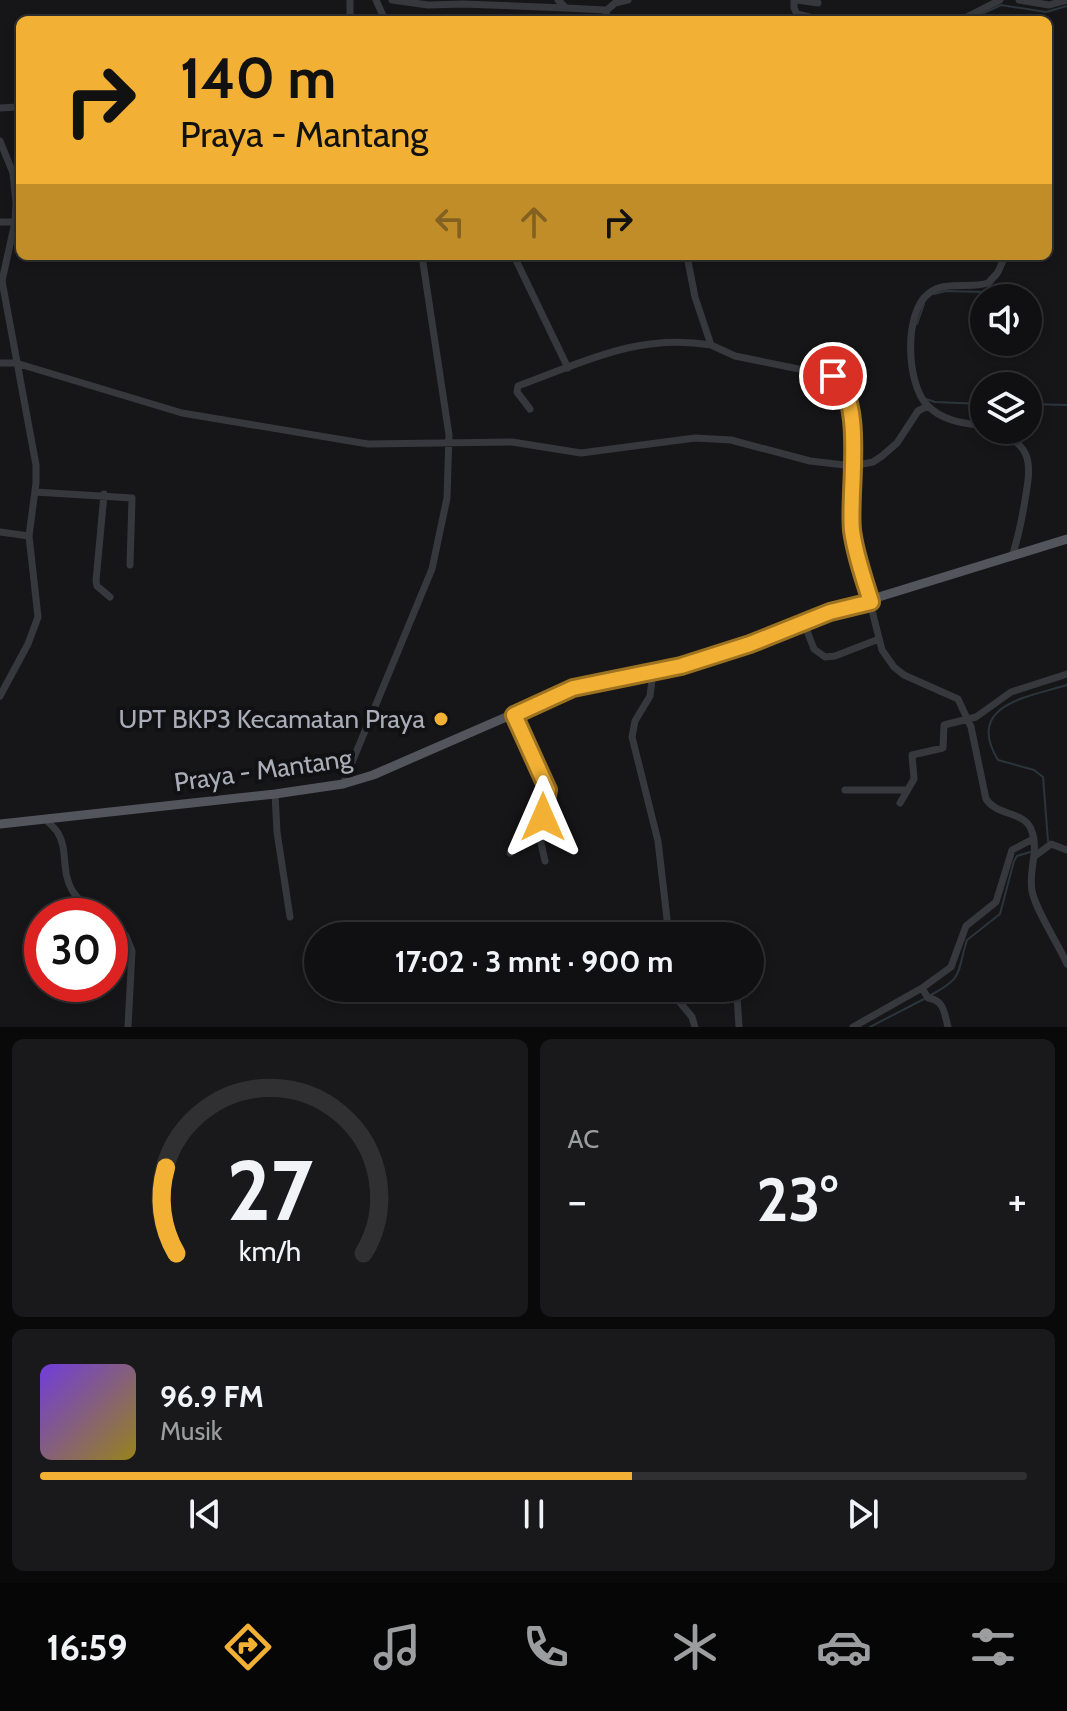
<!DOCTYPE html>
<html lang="id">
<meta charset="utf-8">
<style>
:root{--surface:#101012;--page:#19191b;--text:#f1f3f6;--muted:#9c9d9f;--line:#303032;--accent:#f2b134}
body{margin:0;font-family:Cabin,sans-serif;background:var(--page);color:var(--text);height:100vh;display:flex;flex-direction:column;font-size:30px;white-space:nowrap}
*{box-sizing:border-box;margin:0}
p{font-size:26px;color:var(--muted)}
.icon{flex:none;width:44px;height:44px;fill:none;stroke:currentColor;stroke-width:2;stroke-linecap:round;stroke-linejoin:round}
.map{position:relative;height:1027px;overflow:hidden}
.drawer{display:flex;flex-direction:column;gap:12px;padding:12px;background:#09090a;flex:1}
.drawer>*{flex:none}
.guide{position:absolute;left:16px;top:16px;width:1036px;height:244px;border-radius:12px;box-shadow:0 4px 12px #0003,0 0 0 2px var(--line);background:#f2b134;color:#111;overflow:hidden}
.tools{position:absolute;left:970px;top:284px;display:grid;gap:16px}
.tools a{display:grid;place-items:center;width:72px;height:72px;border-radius:50%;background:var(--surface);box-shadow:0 4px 12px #0003,0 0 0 2px var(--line);font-size:40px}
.speed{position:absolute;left:24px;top:898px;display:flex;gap:16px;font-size:40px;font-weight:700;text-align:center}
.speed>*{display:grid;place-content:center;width:104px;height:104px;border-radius:50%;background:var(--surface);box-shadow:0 4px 12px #0003,0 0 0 2px var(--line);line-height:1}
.speed .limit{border:12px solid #d22;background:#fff;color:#111}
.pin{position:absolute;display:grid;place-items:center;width:68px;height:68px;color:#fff;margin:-34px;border:4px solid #fff;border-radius:50%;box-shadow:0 2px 8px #0007}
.me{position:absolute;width:88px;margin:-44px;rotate:0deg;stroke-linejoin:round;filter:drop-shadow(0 0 6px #0008)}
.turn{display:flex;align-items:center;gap:28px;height:168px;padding:0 32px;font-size:36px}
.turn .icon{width:104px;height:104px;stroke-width:2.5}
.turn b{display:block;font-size:56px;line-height:68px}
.lanes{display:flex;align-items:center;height:76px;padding:0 32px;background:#0003;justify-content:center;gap:40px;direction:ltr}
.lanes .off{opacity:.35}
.big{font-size:60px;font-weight:700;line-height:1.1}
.drawer .tile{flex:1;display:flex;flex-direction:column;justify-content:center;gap:12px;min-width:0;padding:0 28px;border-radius:12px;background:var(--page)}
.drawer .dial{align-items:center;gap:0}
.dial svg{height:208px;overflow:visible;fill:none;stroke:var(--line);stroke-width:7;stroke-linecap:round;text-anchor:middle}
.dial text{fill:var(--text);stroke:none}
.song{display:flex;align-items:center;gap:24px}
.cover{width:96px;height:96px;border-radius:12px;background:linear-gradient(135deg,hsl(260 70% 55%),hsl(50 70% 35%))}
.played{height:8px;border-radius:4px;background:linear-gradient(90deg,var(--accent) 60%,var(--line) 60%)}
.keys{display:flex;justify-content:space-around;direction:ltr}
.heat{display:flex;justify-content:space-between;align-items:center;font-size:44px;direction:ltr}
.drawer .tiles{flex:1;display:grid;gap:12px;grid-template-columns:1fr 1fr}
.tile:last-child{grid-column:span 2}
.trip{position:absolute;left:304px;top:922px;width:460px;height:80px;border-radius:40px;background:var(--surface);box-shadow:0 4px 12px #0003,0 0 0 2px var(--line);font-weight:700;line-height:80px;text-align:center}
.tab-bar{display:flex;height:128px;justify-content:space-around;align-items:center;background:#060607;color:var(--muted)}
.tab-bar .icon{width:56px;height:56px}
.tab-bar .current{color:var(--accent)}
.tab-bar b{font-size:36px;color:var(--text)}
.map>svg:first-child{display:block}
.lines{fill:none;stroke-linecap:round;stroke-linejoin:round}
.stream{stroke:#2c353c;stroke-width:2}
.minor{stroke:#37383d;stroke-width:7}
.major{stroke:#53555c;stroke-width:9}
.route-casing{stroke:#9d7322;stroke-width:20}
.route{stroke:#f2b134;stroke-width:14}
.poi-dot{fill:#f2b134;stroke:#111113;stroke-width:3}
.labels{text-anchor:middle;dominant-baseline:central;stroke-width:8;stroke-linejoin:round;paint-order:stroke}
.poi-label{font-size:26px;fill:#a8adb8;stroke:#111113;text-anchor:end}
.street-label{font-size:26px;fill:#a8adb8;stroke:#111113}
</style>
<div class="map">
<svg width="1067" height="1027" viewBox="0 0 1067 1027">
<rect width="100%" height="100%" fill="#161618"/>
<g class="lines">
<!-- stream -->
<path class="stream" d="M969,20l32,-15 45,7 21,-6
M934,294l12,-3 38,1 15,-17
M917,324l7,-20
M926,399l9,3 49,2
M1028,404l39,1
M1048,841l-5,-64 -9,-7 -36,-10c-34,-56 31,-63 69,-75
M929,996c36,-19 27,-22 38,-56l33,-26 14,-53 3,-5 13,-4
M870,1027l54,-28"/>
<!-- minor -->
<path class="minor" d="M350,0v20
M376,0l9,20
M392,0l36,5 35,-1 103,4
M558,0l8,8 39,2 4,10
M794,0v8l3,6 24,6
M797,0l21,3
M1019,0l30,5 18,-5
M607,10l8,-7 13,-3
M961,20l39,-20
M0,108l18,-1
M0,141l13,32 3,30 -1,19 -13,59 34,184v18l-7,53 9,81 -10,27 -28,52
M0,222h15
M514,256l54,112
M687,256l8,41 16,48 24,11 98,20 12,13 8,48 -2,64 2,34 29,115 12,17 10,8 54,24 13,28 15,72c11,17 37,12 45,30 9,21 -3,41 1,62 4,20 26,52 35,73
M0,363h16l166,50 186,31 144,-2 69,11 114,-15 36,2 79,21 43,5 20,-4 9,-6 15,-13 21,-32 10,-5
M530,409l-13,-17 1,-6c66,-24 120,-53 193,-41
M984,426c-21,-3 -42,-5 -57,-21 -21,-22 -23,-92 1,-111 16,-14 42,-5 60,-11l10,-11 7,-16
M997,430c37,17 34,35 28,70 -3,19 -7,38 -13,57
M35,492l97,6 -2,67
M104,494l-8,87 1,5 13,11
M0,532l29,4
M804,623l10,26 11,8 10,-1 44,-17
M653,672l-3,24 -15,25 -3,16 26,104 11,95
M343,784l89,-215 15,-71 2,-63 -27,-179
M845,790h60
M275,794l2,38 13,85
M900,803l14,-24 -2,-24 31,-7 1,-23 32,-8 35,-25 56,-18
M45,819c4,4 10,9 13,14 6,10 6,21 7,32 2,28 16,40 40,51
M539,834l6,27
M510,853l29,-19 9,-44 -34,-75
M1035,856l16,-12 16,6
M110,920l16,16 6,15 -4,76
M668,988l24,29 3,10
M732,988l5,7 2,32
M922,988l6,10c16,2 16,14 20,29
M853,1027l69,-39 29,-21 15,-41 30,-24 16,-52 21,-11"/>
<!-- major -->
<path class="major" d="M0,824l275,-30 68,-10 30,-9 200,-87 108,-22 69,-22 80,-32 237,-73"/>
</g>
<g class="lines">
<!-- route casing -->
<g class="route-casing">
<path id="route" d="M543,817l5,-27 -34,-75 59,-27 108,-22 69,-22 80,-32 41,-10c-7,-24 -16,-47 -19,-72 -4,-38 14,-131 -19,-154"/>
</g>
<!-- route -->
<use href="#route" class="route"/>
</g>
<!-- markers -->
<circle class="poi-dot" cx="441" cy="719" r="8"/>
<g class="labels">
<!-- poi labels -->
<g class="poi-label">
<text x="425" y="719">UPT BKP3 Kecamatan Praya</text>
</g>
<!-- street labels -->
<g class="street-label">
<text transform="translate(263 770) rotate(-8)">Praya - Mantang</text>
</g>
</g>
</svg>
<div class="tools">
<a><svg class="icon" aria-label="sound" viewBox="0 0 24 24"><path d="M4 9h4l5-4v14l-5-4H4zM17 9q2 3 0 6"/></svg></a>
<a><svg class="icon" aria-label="layers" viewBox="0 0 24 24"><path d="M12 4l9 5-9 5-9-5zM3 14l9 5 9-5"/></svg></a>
</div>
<div class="speed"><div class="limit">30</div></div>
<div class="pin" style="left:833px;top:376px;background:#d93025"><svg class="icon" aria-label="arrive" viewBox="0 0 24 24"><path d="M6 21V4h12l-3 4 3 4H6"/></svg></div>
<svg class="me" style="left:543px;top:817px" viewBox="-20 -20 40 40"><path d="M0-17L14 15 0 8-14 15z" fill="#f2b134" stroke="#fff" stroke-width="4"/></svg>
<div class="trip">17:02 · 3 mnt · 900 m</div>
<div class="guide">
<div class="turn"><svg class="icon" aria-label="right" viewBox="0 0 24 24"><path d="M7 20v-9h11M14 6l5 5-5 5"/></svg><div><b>140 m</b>Praya - Mantang</div></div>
<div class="lanes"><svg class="icon off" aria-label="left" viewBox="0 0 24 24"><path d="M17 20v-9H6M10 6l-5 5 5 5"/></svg><svg class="icon off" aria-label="ahead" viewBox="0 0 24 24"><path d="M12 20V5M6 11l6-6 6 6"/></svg><svg class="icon" aria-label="right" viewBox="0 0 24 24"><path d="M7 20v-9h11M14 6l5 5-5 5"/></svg></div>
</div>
</div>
<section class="drawer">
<div class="tiles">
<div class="tile dial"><svg viewBox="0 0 100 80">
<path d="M14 69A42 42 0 1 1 86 69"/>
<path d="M14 69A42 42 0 0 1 10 36" stroke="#f2b134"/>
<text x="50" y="56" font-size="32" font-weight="700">27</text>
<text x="50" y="72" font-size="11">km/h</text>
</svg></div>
<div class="tile"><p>AC</p>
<div class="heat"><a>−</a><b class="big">23°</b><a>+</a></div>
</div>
<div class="tile">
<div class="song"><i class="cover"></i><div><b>96.9 FM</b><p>Musik</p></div></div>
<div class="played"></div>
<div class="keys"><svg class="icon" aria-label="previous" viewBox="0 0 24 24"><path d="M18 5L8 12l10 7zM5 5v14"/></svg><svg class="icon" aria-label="pause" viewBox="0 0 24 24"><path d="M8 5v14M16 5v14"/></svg><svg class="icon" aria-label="next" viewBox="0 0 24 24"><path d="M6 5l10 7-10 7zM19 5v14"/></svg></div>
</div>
</div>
</section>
<nav class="tab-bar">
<b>16:59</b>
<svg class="icon current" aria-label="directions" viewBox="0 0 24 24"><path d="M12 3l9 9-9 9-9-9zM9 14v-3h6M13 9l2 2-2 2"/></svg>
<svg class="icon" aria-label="music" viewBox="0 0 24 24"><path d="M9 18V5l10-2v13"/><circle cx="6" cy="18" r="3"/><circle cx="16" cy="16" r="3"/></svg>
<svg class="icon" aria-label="phone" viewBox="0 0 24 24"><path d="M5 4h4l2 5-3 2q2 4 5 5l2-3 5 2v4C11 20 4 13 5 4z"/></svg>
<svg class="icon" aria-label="climate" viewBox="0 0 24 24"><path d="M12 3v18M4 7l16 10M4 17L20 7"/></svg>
<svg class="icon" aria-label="car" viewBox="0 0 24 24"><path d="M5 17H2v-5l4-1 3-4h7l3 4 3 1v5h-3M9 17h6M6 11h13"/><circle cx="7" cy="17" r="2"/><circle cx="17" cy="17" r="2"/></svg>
<svg class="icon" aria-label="filters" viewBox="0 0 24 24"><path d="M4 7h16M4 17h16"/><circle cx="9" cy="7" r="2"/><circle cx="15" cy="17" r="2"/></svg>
</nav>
